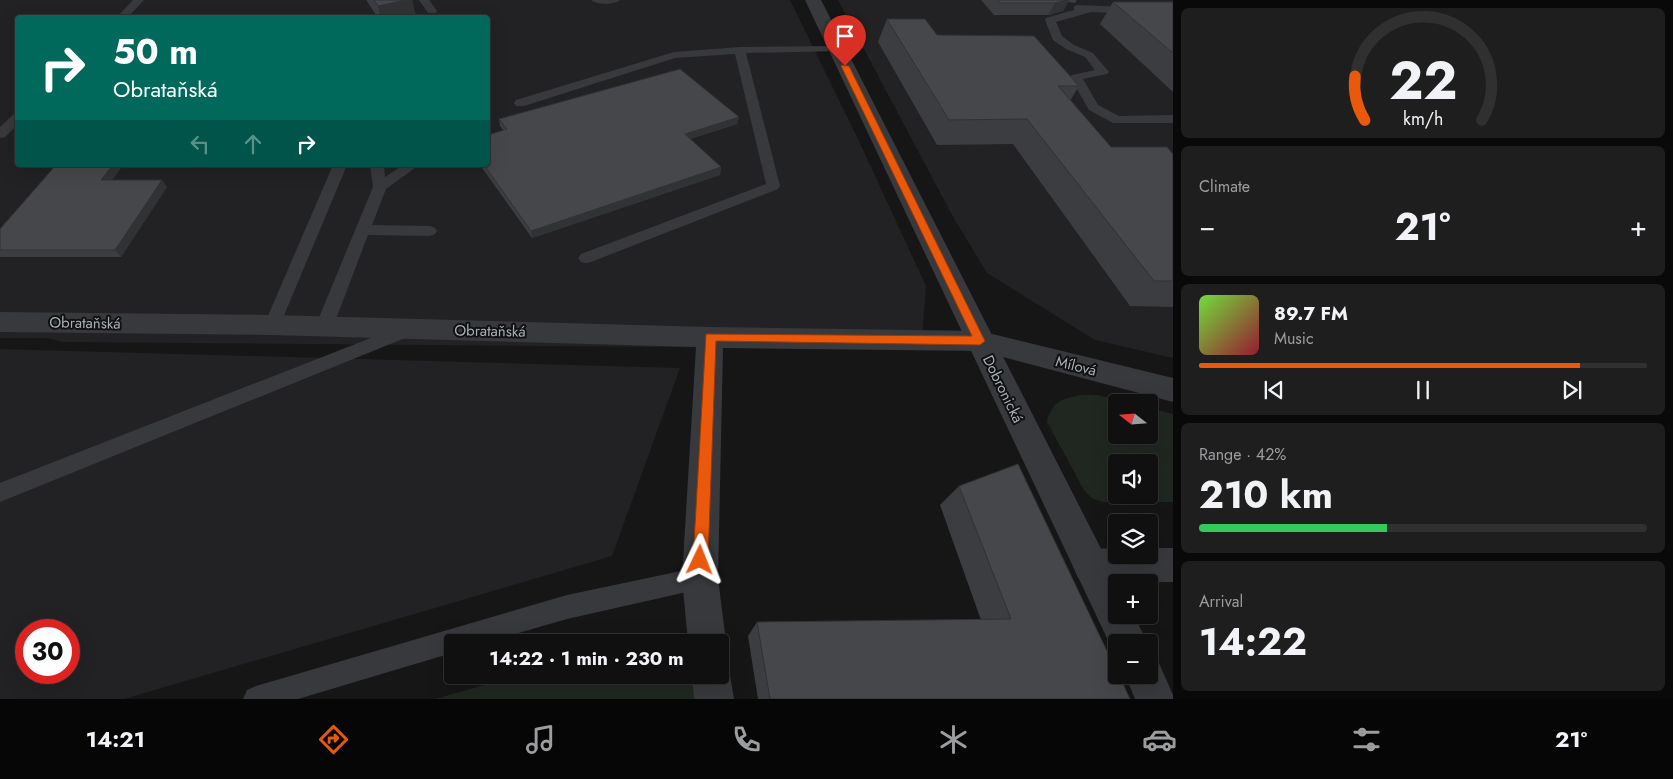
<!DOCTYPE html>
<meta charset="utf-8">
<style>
:root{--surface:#101011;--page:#1e1e1f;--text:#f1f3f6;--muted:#9c9d9f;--line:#303031;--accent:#ea580c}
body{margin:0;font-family:Jost,sans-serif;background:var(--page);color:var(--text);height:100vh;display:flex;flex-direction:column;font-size:19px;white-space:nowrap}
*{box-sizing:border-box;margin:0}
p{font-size:16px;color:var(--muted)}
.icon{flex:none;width:28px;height:28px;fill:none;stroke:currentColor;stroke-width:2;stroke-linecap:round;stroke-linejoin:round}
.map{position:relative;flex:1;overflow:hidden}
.details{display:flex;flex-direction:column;gap:8px;padding:8px;background:#090909;width:500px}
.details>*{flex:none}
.guide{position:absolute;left:15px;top:15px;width:475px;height:152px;border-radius:5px;box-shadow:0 5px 20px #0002,0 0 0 1px var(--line);background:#00695c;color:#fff;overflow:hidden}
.needle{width:32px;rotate:287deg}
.buttons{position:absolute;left:1108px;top:394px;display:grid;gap:10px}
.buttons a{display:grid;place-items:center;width:50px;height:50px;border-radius:5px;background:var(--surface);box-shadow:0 5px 20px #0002,0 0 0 1px var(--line);font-size:25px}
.speed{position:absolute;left:15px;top:619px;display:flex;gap:10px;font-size:25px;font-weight:700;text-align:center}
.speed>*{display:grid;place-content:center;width:65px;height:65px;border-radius:50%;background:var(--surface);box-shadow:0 5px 20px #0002,0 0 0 1px var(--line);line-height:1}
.speed .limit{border:8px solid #d22;background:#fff;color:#111}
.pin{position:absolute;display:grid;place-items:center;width:42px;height:42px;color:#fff;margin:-51px -21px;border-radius:50% 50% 50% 0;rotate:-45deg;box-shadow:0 0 5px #0007}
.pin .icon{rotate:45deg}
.me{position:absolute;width:55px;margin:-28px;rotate:2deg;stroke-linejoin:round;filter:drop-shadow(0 0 4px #0008)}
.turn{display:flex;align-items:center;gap:18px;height:105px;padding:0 15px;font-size:22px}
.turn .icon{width:65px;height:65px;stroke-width:2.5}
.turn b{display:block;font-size:35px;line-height:42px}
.lanes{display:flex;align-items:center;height:48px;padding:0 15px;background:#0003;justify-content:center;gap:25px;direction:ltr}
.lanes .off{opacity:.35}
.big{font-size:38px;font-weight:700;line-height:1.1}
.details .tile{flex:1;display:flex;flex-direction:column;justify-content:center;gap:8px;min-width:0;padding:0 18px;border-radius:8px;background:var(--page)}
.details .dial{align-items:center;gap:0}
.dial svg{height:130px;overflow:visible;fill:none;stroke:var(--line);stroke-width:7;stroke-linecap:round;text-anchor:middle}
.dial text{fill:var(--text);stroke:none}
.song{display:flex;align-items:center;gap:15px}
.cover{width:60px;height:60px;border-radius:8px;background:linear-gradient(135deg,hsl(100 70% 55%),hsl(350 70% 35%))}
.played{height:5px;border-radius:2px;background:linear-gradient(90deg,var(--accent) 85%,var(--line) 85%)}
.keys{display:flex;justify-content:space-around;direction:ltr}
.heat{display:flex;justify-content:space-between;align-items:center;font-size:28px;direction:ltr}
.charge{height:8px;border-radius:4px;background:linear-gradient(90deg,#34c759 42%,var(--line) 0)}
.trip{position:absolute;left:444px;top:634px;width:285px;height:50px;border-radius:5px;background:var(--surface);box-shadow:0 5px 20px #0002,0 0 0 1px var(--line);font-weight:700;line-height:50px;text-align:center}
.dock{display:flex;height:80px;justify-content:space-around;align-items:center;background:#060607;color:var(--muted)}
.dock .icon{width:35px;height:35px}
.dock .current{color:var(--accent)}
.dock b{font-size:22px;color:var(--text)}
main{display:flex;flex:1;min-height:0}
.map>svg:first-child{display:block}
.built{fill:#222224;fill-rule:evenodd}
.green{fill:#202720;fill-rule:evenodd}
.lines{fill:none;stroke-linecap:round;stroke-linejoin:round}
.service{fill:#37393c;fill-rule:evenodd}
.minor{fill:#37393c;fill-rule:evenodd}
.tertiary{fill:#37393c;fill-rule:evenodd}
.wall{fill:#3b3d40}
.shaded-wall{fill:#303234}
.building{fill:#45474a;stroke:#303234}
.route{fill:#ea580c;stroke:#983908}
.labels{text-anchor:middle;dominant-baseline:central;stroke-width:4;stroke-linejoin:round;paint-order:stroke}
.street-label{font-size:15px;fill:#a8b0b7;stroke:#111112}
</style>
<main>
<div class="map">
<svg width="1173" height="699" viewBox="0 0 1173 699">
<rect width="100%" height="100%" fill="#161617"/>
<!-- built -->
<path class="built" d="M0,0h790l68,139 68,147 -5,63 -858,-7 -17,-4h-46zM18,18h470v147h-470z
M838,0h335v358l-78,-18 -108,-67 -35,-58z
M0,349l680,19 -68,188 -488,143h-124zM26,630h43v42h-43z"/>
<!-- green -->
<path class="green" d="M1081,395h16l32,7h-13v33h33v-27l24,6v88h-69l-11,-3 -9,-9 -37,-68c5,-21 15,-23 34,-27zM1116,462h33v33h-33z
M520,675h172l3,24h-260z"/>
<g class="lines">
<!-- service -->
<path class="service" d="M133,0h11l-17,18h-11z
M419,0h10l8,11 -1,2h-8z
M591,0h29c-6,5 -23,5 -29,0z
M1078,5l95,4v6l-82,-3 -35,10 6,14 12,9 19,8 16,19 -2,2 -24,5 15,26 21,11 54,-1v8h-60l-24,-13 -19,-33 2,-2 23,-5 -10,-13 -19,-8 -13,-9 -8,-20 1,-2 28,-8v-4z
M837,46l5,3 -1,2 -95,2 34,133 -2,3 -187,73 -5,1 -5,-1 -3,-4 3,-4 185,-70 -31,-130 -60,4 -151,48h-8l-2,-3 2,-3 158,-48 66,-5z
M18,113v11l-13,13 -5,1v-11l14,-13z
M333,165h14l-67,160 -2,5 -6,1 -6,-1 -2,-5z
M370,165h14l1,12 18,-12h16l-33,24 -14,36 58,1 5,2 2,3 -2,3 -5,2 -62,-1 -35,92 -3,5 -6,1 -6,-1 -3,-5 58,-140z
M409,323l6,1 3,5 -3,5 -415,168v-19z
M700,567l8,3 3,8 -3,8 -8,3 -133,30 -80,23h-35v11l-154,46h-55l4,-9 9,-4 311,-91z"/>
<!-- minor -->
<path class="minor" d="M0,312l272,3 438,12 270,4 193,47v24l-193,-51 -257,-3 -5,230 8,64 -6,13v-13h-32l-6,-64 14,-231 -424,-12 -272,-3z
M1116,548v7h33v-7h24v34l-83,1 -12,-5 -5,-12 5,-12 12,-5z
M720,659l5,2 5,14 4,24h-40l-2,-24h28z"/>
<!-- tertiary -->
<path class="tertiary" d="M805,0h16l297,582 -2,33h18l13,27h-31v14l-1,-1z
M1149,658l9,3 15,34v4h-38l-10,-24h24z"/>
</g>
<!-- wall -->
<path class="wall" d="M366,0h46l4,17 -4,1h-34z
M981,0h96l-2,3 -7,-1 -5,9 -15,4h-54z
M1113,2h60v90l-73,-68z
M887,19l50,16 142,51 -9,15 41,46 62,7v153l-43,-1 -117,-162 -76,1 -59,-103z
M739,117l-2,7 -47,15 31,28 -1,8 -188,63 -52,-73h8l15,-35 -3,-4 -1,-7z
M56,165h67l-11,15 55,7 -46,70h-121v-28z
M959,486l171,213h-372l-10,-63 9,-14 224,-2 -41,-115z"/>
<!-- shaded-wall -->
<path class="shaded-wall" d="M406,0h6l4,17 -4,1h-31l-3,-12z
M1066,0h3l-6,11 -15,4 7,-12z
M739,117l-2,7 -53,17 1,-7z
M113,165h10l-17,22 -5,-7z
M721,167l-1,8 -188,63 -1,-7z
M162,180l5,7 -46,70 -6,-7z"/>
<!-- building -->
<path class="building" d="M374,0h32l-28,6z
M998,0h68l-11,3h-55z
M1113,2h60v51z
M887,19h38l12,16 97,1 45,50h-21l53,61h56l6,7v127h-19l-127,-162 -78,1z
M680,69l59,48 -54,17 36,33 -190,64 -47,-66h4v-30l19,-6 -8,-10z
M56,165h57l-12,15h61l-47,70h-115v-21z
M1018,464l98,206v5h3l11,24h-360l-13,-77 254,-3 -52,-133z"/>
<!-- route -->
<path class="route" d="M842,65l7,1 136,275 -5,4 -264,-4 -8,219 -2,5 -6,2 -5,-2 -2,-5 13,-226 266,2 -131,-270z"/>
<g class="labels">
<!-- street labels -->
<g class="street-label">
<text transform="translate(85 323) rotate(1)">Obrataňská</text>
<text transform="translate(490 331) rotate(1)">Obrataňská</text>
<text transform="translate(1076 366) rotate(14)">Mílová</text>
<text transform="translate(1003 389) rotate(64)">Dobronická</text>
</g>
</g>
</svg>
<div class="buttons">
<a><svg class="needle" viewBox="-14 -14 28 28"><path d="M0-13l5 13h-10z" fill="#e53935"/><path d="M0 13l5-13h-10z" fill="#9c9d9f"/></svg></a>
<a><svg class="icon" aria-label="sound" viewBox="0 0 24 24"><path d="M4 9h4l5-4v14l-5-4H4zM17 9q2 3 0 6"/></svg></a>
<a><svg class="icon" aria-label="layers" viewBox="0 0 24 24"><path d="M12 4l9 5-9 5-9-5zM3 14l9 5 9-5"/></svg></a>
<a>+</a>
<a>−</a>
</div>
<div class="speed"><div class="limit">30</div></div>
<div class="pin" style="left:845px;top:66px;background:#d93025"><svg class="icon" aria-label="arrive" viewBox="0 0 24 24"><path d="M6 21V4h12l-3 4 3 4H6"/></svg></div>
<svg class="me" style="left:700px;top:560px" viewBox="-20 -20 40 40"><path d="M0-17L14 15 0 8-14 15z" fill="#ea580c" stroke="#fff" stroke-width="4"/></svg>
<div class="trip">14:22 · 1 min · 230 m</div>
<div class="guide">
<div class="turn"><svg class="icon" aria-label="right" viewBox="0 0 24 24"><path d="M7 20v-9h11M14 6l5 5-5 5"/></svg><div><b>50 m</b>Obrataňská</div></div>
<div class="lanes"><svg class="icon off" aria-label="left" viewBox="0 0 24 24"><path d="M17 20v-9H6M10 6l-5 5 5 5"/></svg><svg class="icon off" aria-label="ahead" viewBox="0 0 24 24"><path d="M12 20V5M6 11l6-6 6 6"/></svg><svg class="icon" aria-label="right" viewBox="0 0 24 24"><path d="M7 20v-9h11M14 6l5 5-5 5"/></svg></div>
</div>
</div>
<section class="details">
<div class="tile dial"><svg viewBox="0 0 100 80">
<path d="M14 69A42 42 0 1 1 86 69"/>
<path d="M14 69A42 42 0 0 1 8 42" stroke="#ea580c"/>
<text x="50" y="56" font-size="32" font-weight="700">22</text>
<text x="50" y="72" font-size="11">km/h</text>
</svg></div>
<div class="tile"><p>Climate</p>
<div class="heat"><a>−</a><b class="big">21°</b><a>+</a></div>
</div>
<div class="tile">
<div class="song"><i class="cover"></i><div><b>89.7 FM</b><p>Music</p></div></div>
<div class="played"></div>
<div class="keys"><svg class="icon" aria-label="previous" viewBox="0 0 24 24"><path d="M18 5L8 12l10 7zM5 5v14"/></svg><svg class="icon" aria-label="pause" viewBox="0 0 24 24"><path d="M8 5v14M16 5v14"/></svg><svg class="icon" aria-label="next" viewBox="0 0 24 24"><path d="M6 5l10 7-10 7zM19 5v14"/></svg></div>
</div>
<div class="tile"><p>Range · 42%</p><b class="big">210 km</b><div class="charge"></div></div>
<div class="tile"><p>Arrival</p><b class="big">14:22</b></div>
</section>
</main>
<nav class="dock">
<b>14:21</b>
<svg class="icon current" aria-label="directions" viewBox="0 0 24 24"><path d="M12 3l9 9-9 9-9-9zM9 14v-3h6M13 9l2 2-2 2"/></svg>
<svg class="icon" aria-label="music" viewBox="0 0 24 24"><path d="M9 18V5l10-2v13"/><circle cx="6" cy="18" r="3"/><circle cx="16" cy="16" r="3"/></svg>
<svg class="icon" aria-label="phone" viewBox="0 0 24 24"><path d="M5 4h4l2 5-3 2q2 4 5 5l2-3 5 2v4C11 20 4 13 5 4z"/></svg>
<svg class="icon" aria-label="climate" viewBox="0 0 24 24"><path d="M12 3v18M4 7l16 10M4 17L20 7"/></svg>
<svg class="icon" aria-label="car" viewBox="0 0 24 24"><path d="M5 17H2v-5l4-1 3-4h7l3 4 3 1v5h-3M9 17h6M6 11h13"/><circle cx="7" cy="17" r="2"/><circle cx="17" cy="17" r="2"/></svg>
<svg class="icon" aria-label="filters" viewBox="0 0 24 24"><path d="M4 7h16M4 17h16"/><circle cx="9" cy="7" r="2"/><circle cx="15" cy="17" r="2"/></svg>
<b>21°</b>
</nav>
